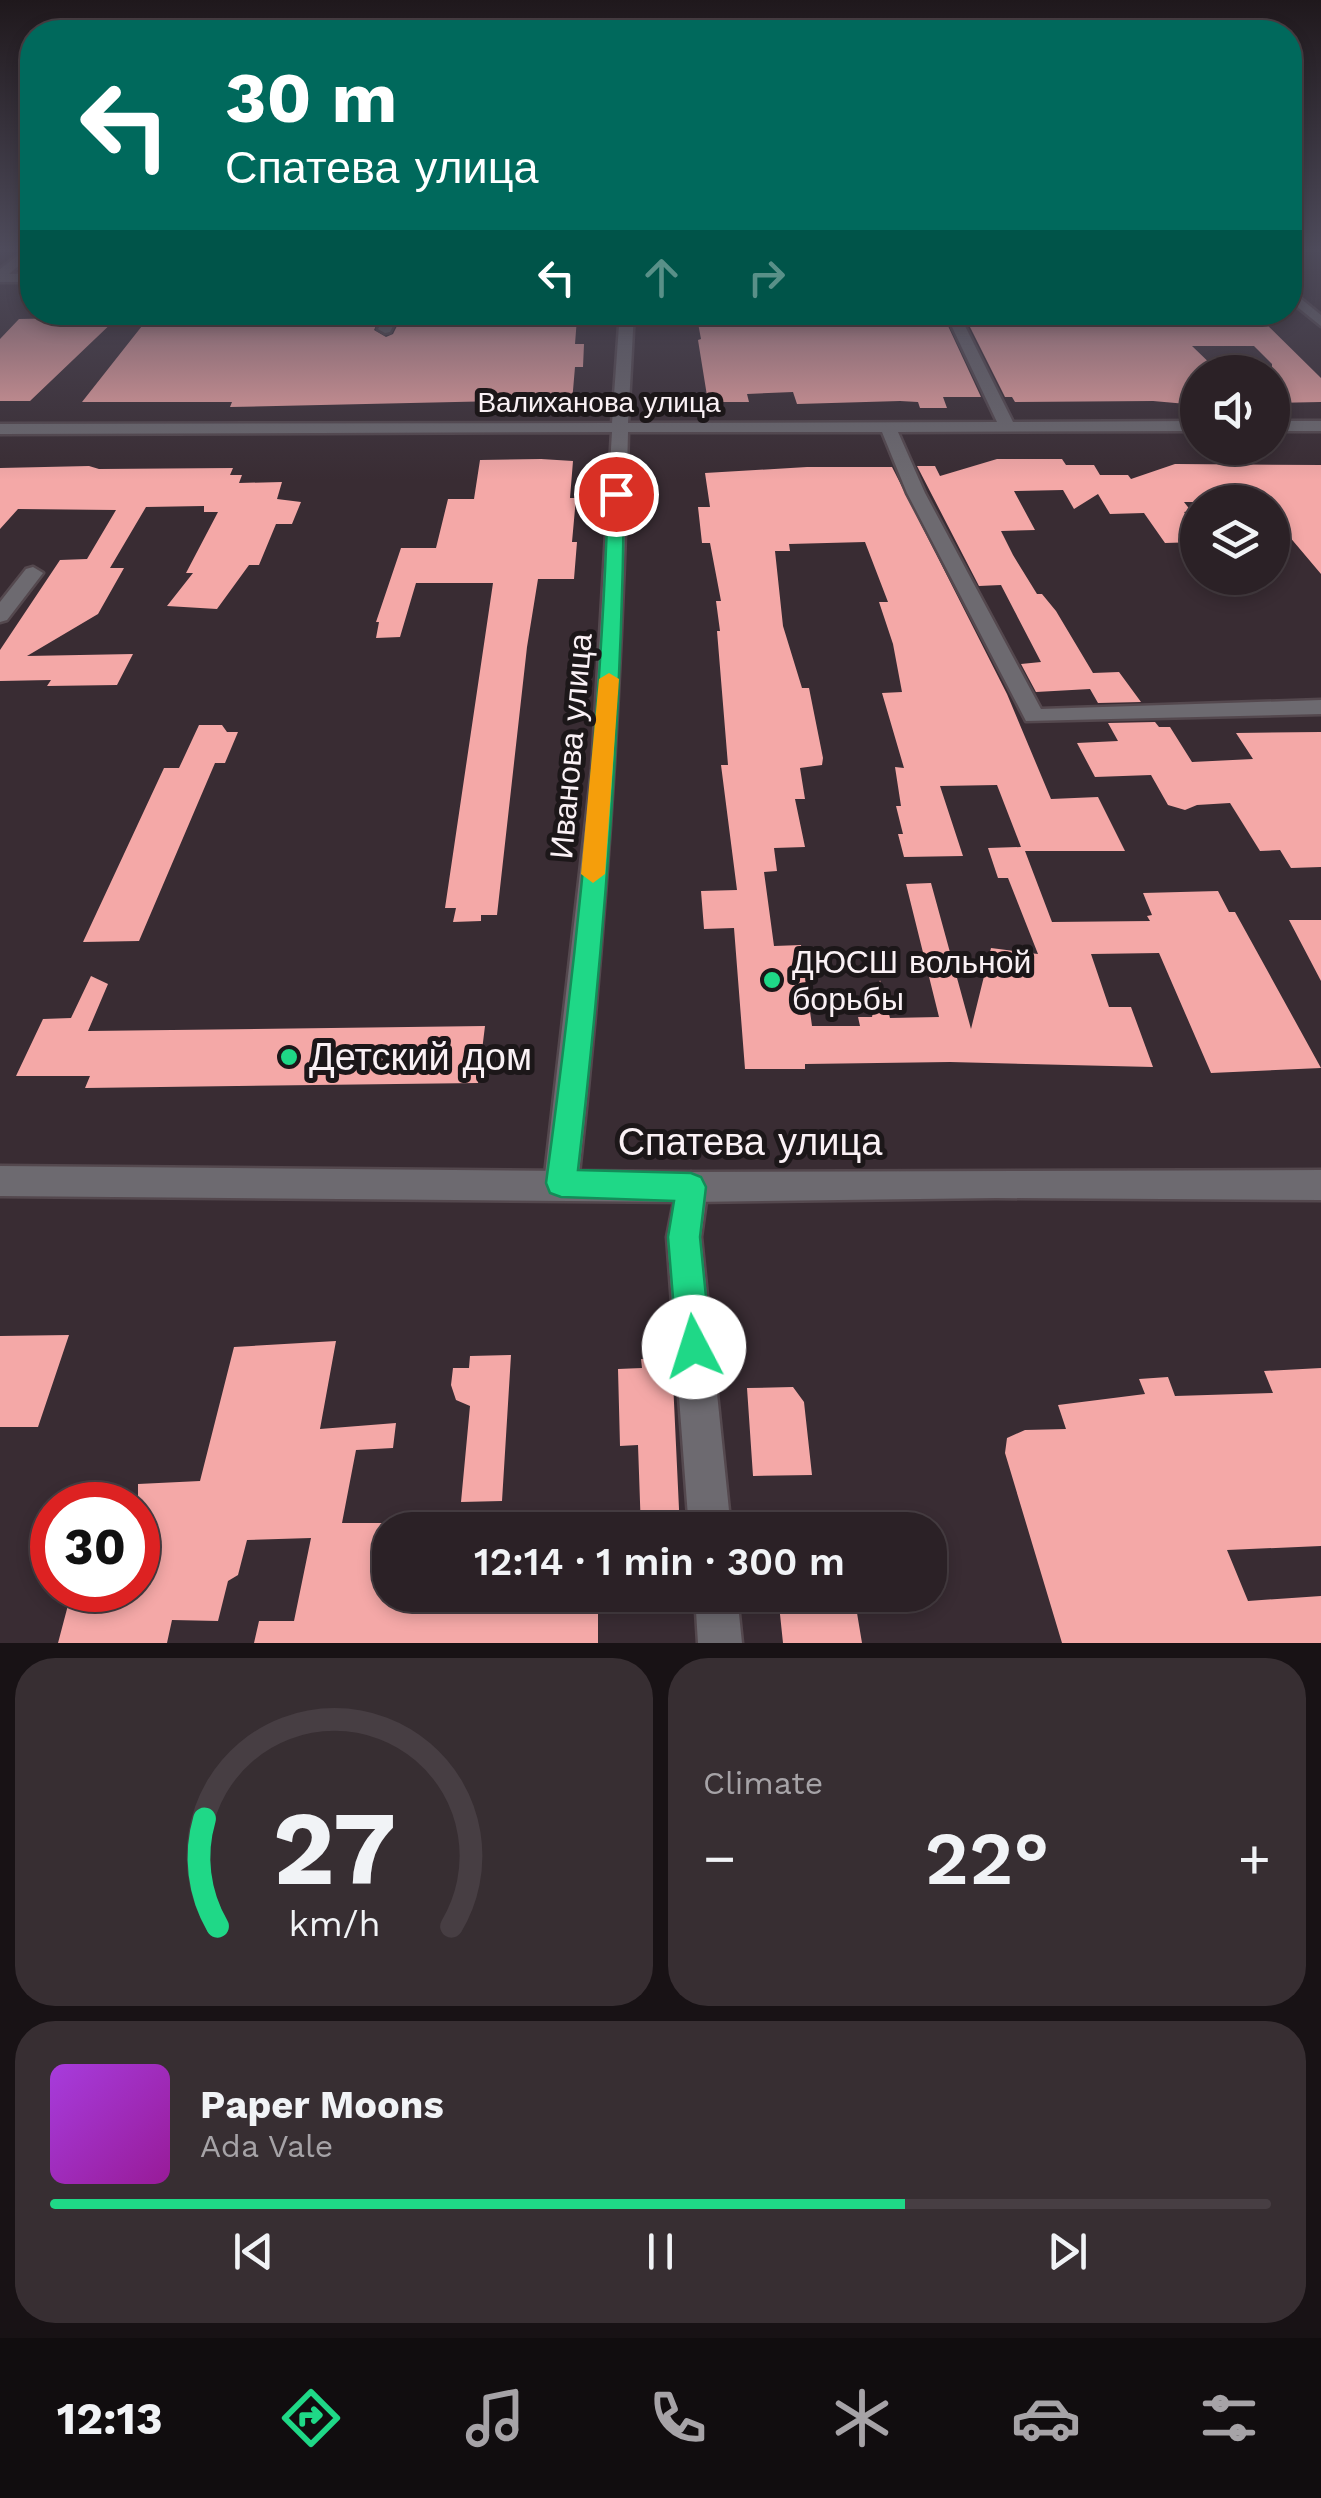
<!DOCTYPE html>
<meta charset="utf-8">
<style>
:root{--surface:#2b2126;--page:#372e32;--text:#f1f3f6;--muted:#a6a3a7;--line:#473e43;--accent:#1fd887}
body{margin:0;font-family:"Work Sans",sans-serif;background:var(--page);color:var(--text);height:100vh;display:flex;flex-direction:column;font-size:38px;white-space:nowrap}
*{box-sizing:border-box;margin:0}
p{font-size:32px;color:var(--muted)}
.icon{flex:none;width:55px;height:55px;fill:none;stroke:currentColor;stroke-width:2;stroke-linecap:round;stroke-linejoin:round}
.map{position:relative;height:1643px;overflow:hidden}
.side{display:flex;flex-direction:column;gap:15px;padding:15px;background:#181215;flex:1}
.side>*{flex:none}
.hud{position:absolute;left:20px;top:20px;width:1282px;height:305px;border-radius:40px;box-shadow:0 5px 15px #0003,0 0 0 2px var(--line);background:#00695c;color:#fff;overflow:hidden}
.fabs{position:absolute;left:1180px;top:355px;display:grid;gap:20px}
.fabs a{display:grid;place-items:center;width:110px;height:110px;border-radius:50%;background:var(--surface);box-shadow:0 5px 15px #0003,0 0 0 2px var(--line);font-size:50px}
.speed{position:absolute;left:30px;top:1482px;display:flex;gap:20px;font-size:50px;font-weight:700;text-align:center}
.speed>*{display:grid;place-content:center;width:130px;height:130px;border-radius:50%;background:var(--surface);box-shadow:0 5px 15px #0003,0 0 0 2px var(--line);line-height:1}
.speed .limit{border:15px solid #d22;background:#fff;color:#111}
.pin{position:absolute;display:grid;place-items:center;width:85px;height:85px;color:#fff;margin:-42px;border:5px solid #fff;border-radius:50%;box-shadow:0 2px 10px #0007}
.me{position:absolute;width:110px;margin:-55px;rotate:355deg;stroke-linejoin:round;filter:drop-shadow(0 0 8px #0008)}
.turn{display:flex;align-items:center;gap:35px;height:210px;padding:0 40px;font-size:45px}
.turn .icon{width:130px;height:130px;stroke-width:2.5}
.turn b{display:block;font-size:70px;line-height:85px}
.lanes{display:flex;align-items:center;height:95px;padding:0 40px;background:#0003;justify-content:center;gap:50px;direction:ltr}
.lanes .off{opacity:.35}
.big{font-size:75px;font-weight:600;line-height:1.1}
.side .widget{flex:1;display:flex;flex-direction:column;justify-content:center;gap:15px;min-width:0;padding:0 35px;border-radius:40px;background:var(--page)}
.side .dial{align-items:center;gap:0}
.dial svg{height:260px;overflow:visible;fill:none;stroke:var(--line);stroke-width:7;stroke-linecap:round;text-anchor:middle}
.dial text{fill:var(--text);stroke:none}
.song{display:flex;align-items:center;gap:30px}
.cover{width:120px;height:120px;border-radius:15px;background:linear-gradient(135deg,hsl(280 70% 55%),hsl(300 70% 35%))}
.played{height:10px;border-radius:5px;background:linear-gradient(90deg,var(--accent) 70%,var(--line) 70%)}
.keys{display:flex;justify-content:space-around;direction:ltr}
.heat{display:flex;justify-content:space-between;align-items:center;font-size:55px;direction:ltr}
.side .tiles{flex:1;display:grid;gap:15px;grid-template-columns:1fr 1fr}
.widget:last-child{grid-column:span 2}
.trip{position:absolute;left:372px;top:1512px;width:575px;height:100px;border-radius:40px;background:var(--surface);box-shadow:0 5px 15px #0003,0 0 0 2px var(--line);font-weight:600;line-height:100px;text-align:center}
.tabs{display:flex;height:160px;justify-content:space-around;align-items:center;background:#110d0f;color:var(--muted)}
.tabs .icon{width:70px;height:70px}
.tabs .on{color:var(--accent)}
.tabs b{font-size:45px;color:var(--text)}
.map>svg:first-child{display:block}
.building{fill:#f4a8a7;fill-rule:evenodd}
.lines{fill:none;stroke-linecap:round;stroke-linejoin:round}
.minor-casing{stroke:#54484e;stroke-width:5}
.tertiary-casing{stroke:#54484e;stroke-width:5}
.minor{fill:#6d6a70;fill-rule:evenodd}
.tertiary{fill:#6d6a70;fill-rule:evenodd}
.route{fill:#1fd887;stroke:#148c58;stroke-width:2.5}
.slow{fill:#f59e0b}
.poi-dot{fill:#1fd887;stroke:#1c1719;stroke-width:4}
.labels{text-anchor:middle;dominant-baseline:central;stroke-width:10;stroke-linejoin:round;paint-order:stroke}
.far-street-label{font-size:28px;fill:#faf1f5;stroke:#1c1719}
.street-label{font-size:32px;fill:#faf1f5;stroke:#1c1719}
.poi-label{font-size:32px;fill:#faf1f5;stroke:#1c1719;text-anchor:start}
.near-poi-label{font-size:38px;fill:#faf1f5;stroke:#1c1719;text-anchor:start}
.near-street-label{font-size:38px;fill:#faf1f5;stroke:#1c1719}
</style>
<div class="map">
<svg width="1321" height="1643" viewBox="0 0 1321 1643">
<rect width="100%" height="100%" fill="#392c33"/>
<!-- building -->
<path class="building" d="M153,312h229l-8,18 12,7 7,-3 11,-22h67l-1,11h52l4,-11h24l-2,6h29l-2,26h9l-1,23h-8l-3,35h-37l-1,7h-36l2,-8 -270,6 2,-5h-150z
M702,312l135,3 2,8 80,1 -5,-11h28l39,84h-38l4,11h-27l-2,-6 -18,-1 -103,3 -4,-12 -46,2 2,8h-41l-10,-62 3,-1 -3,-16h5z
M1079,312l12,8h66l-4,-6 4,-2h97l67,66v24l-49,1v-39l-18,-18h-62l27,26h-21v33l-45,-4 -138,1 -3,-5h-7l-42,-84z
M118,317l-88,84h-30v-62l19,-20z
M541,459l32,2 -3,37h6l-4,44h5l-3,37h-36l-11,68 -30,268h-16v6l-28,1 3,-14h-11l48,-325h-77l-16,54 -24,1 3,-16h-3l25,-74h35l12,-49h26l6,-39z
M997,459h65l4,6h28l6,10h28l3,4 44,-15 146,1v109l-49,-58v-14h-88l7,9 -7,1 14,17v13l-33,1 -21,-30 -34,1 -12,-20 -24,15 -11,-19 -49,1 21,39 -34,1 12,24 24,39h5l14,17 37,62 26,-1 22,30 -43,1 -8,-14 -54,3 -15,-28 20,-2 -40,-77 -22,1 -62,-120h18l5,10z
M89,466l10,3 134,-1 -3,7h12l-3,8 43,-1 -5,17 24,3 -9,22h-16l-17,41h-10l-32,44 -50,-3 26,-33h-7l32,-61h-14v-6l-58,1 -36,61h14l-26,46 -71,42 106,-2 -16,31 -70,1 4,-6 -51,1v-31l60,-90 27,-1 29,-49 -98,-1 -18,20v-61z
M807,467h85l115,227 44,105 47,-2 27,54h-100l27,71 98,-1 -3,-5 5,-1 -9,-22 75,-2 11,21h6l86,156 -110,5 -52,-120 -68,1 18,53h22l22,60 -203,-5 -145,2v5h-60l-11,-141 -30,1 -3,-38 36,-1 -16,-125h7l-11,-134h3l-4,-30h5l-11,-58h-8l-4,-36h12l-5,-34zM865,542l23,60h-9l14,42 9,48 -20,1 22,75 -9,-1 6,39h-5l7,28h-5l6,23 59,-1 -23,-70 57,-1 24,62 -33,1 10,30h10l30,76 -47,-6 -20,81 -40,-146 -25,1 33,133 -49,1 -10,-38 -8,37h-14l2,9h-48l-11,-81 -27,1 -10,-74 13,-1 -3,-23 31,-1 -10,-48h10l-5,-31 22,-3 1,-7 -14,-70h-7l-19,-62 -8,-75h15l-1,-7z
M1155,722l4,5h11l22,35 61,-3 -17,-26 85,-1v135l-30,1 -11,-18 -20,1 -30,-48 -33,2 -12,5 -17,-5 -17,-30 -56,2 -18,-34 41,-2 -10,-18z
M199,725h23l5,7h11l-13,31h-10l-76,178 -56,1 81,-174h15z
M1289,920h32v61z
M91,976l17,8 -20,47 397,-5 -7,57 -393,5 5,-12h-74l27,-57 28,-1z
M69,1335l-31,92h-38v-91z
M336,1341l-16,88 76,-6 -3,25 -37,2 -14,73h48v72h87l-2,11 55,-3 3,-8 65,4v44h-344l5,-22h35l17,-83 -64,2 -9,35 -10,6 -10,40 -46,-1 -5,23h-109l14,-53h66v-106l62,-3 34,-134z
M511,1355l-9,146 -41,1 9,-96 -14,-6 -5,-15 2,-17h16l1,-12z
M641,1359l31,1 8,170h-39l-3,-85 -18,1 -2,-77 24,-1z
M1321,1368v178l-94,4 21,51 73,-5v47h-259l-57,-190 2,-15 18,-8 41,-1 -8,-24 87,-11 -6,-15 29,-2 7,19 98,-3 -9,-22z
M793,1387l11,15 8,73 -59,1 -6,-88z
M778,1595h76l8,48h-79z"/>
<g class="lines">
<!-- minor casing -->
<g class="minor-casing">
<path id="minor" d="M25,250h7v5l-23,19h23v8h-32v-13z
M387,312h13l-10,20 -5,1 -7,-4z
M620,312h14l-6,111 369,-1 -52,-110h13l55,110 185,-1v10l-300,1 27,61 116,216 280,-9v14l-295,7 -119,-228 -25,-61h-254c-6,252 -22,501 -50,751l-5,11 -12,4 -12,-4 -5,-11 48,-414 20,-337 -612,2v-10l612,-1z
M1272,421h49v10h-49z
M33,567l10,6 -36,47 -7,2v-20l26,-33z
M691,1172l12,4 5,11 -7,50 30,293h-42l-22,-293 12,-61z
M695,1595h42l5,48h-44z"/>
</g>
<!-- tertiary casing -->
<g class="tertiary-casing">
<path id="tertiary" d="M1290,290l31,25v11l-31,-25z
M0,1166l691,6 630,-2v30l-325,-2 -305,4 -691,-6z"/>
</g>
<!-- minor -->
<use href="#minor" class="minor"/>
<!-- tertiary -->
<use href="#tertiary" class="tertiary"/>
</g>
<!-- sky -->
<linearGradient id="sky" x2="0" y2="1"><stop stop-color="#1f181c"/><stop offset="0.52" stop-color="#4e4b5b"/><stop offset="1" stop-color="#4e4b5b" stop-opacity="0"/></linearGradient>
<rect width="1321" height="480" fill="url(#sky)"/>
<!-- route -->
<path class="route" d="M616,489l8,5c-2,226 -20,452 -46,676l113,3 10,4 5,10 -6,50 11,110 -5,12 -12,5 -12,-5 -5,-12 -9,-110 6,-36 -113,-4 -11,-4 -4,-10c31,-228 55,-459 62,-689z"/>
<!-- slow -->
<path class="slow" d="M609,673l10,6 -14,195 -12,9 -12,-9 18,-195z"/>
<!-- markers -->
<g class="poi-dot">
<circle cx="772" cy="980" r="10"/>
<circle cx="289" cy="1057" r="10"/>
</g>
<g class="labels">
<!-- far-street labels -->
<g class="far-street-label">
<text x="599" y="402">Валиханова улица</text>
</g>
<!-- street labels -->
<g class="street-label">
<text transform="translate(571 746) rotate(-85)">Иванова улица</text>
</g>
<!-- poi labels -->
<g class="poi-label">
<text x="792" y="962">ДЮСШ вольной<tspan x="792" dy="37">борьбы</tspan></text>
</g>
<!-- near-poi labels -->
<g class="near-poi-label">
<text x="309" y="1057">Детский дом</text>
</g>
<!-- near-street labels -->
<g class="near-street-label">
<text x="750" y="1142">Спатева улица</text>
</g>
</g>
</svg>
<div class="fabs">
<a><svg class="icon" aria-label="sound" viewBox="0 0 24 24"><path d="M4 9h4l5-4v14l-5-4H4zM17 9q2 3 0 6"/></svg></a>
<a><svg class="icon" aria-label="layers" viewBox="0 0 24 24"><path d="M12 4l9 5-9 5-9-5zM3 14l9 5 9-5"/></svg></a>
</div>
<div class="speed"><div class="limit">30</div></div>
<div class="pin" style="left:616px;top:494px;background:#d93025"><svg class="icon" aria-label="arrive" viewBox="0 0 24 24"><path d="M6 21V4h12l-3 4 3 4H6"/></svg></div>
<svg class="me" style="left:694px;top:1347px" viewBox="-20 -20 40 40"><circle r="19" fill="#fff"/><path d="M0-13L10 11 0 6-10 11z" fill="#1fd887"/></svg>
<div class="trip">12:14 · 1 min · 300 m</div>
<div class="hud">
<div class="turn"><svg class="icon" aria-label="left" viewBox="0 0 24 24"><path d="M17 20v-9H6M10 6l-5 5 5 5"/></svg><div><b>30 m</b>Спатева улица</div></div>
<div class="lanes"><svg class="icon" aria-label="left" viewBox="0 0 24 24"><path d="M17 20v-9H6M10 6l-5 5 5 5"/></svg><svg class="icon off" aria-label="ahead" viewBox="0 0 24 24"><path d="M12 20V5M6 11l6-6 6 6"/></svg><svg class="icon off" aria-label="right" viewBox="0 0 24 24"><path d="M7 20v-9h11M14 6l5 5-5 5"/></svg></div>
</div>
</div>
<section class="side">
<div class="tiles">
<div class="widget dial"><svg viewBox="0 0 100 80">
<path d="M14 69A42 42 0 1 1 86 69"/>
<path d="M14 69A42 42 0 0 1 10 36" stroke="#1fd887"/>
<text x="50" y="56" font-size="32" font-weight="700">27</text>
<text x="50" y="72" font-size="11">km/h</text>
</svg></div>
<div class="widget"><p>Climate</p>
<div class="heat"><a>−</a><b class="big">22°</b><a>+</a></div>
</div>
<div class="widget">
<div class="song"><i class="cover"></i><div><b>Paper Moons</b><p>Ada Vale</p></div></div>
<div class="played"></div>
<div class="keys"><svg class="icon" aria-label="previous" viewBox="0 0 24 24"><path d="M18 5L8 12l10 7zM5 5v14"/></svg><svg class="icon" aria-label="pause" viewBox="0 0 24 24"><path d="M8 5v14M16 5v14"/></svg><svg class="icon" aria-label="next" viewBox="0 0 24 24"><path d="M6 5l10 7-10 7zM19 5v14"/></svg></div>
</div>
</div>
</section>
<nav class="tabs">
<b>12:13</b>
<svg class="icon on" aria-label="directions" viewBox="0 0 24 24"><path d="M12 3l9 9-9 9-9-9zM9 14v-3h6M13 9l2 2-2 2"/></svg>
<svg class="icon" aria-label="music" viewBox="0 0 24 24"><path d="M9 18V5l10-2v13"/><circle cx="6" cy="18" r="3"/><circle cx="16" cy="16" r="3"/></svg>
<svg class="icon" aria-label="phone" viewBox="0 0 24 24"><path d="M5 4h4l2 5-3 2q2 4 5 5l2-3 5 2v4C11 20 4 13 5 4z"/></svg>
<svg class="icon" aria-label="climate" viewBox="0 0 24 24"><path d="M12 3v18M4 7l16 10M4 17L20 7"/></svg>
<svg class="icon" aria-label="car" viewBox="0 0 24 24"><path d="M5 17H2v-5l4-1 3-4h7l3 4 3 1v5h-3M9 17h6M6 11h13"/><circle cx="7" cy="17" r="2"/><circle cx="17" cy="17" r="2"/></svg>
<svg class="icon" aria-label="filters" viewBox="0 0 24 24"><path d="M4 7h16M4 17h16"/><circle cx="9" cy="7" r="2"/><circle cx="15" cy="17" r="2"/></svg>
</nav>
